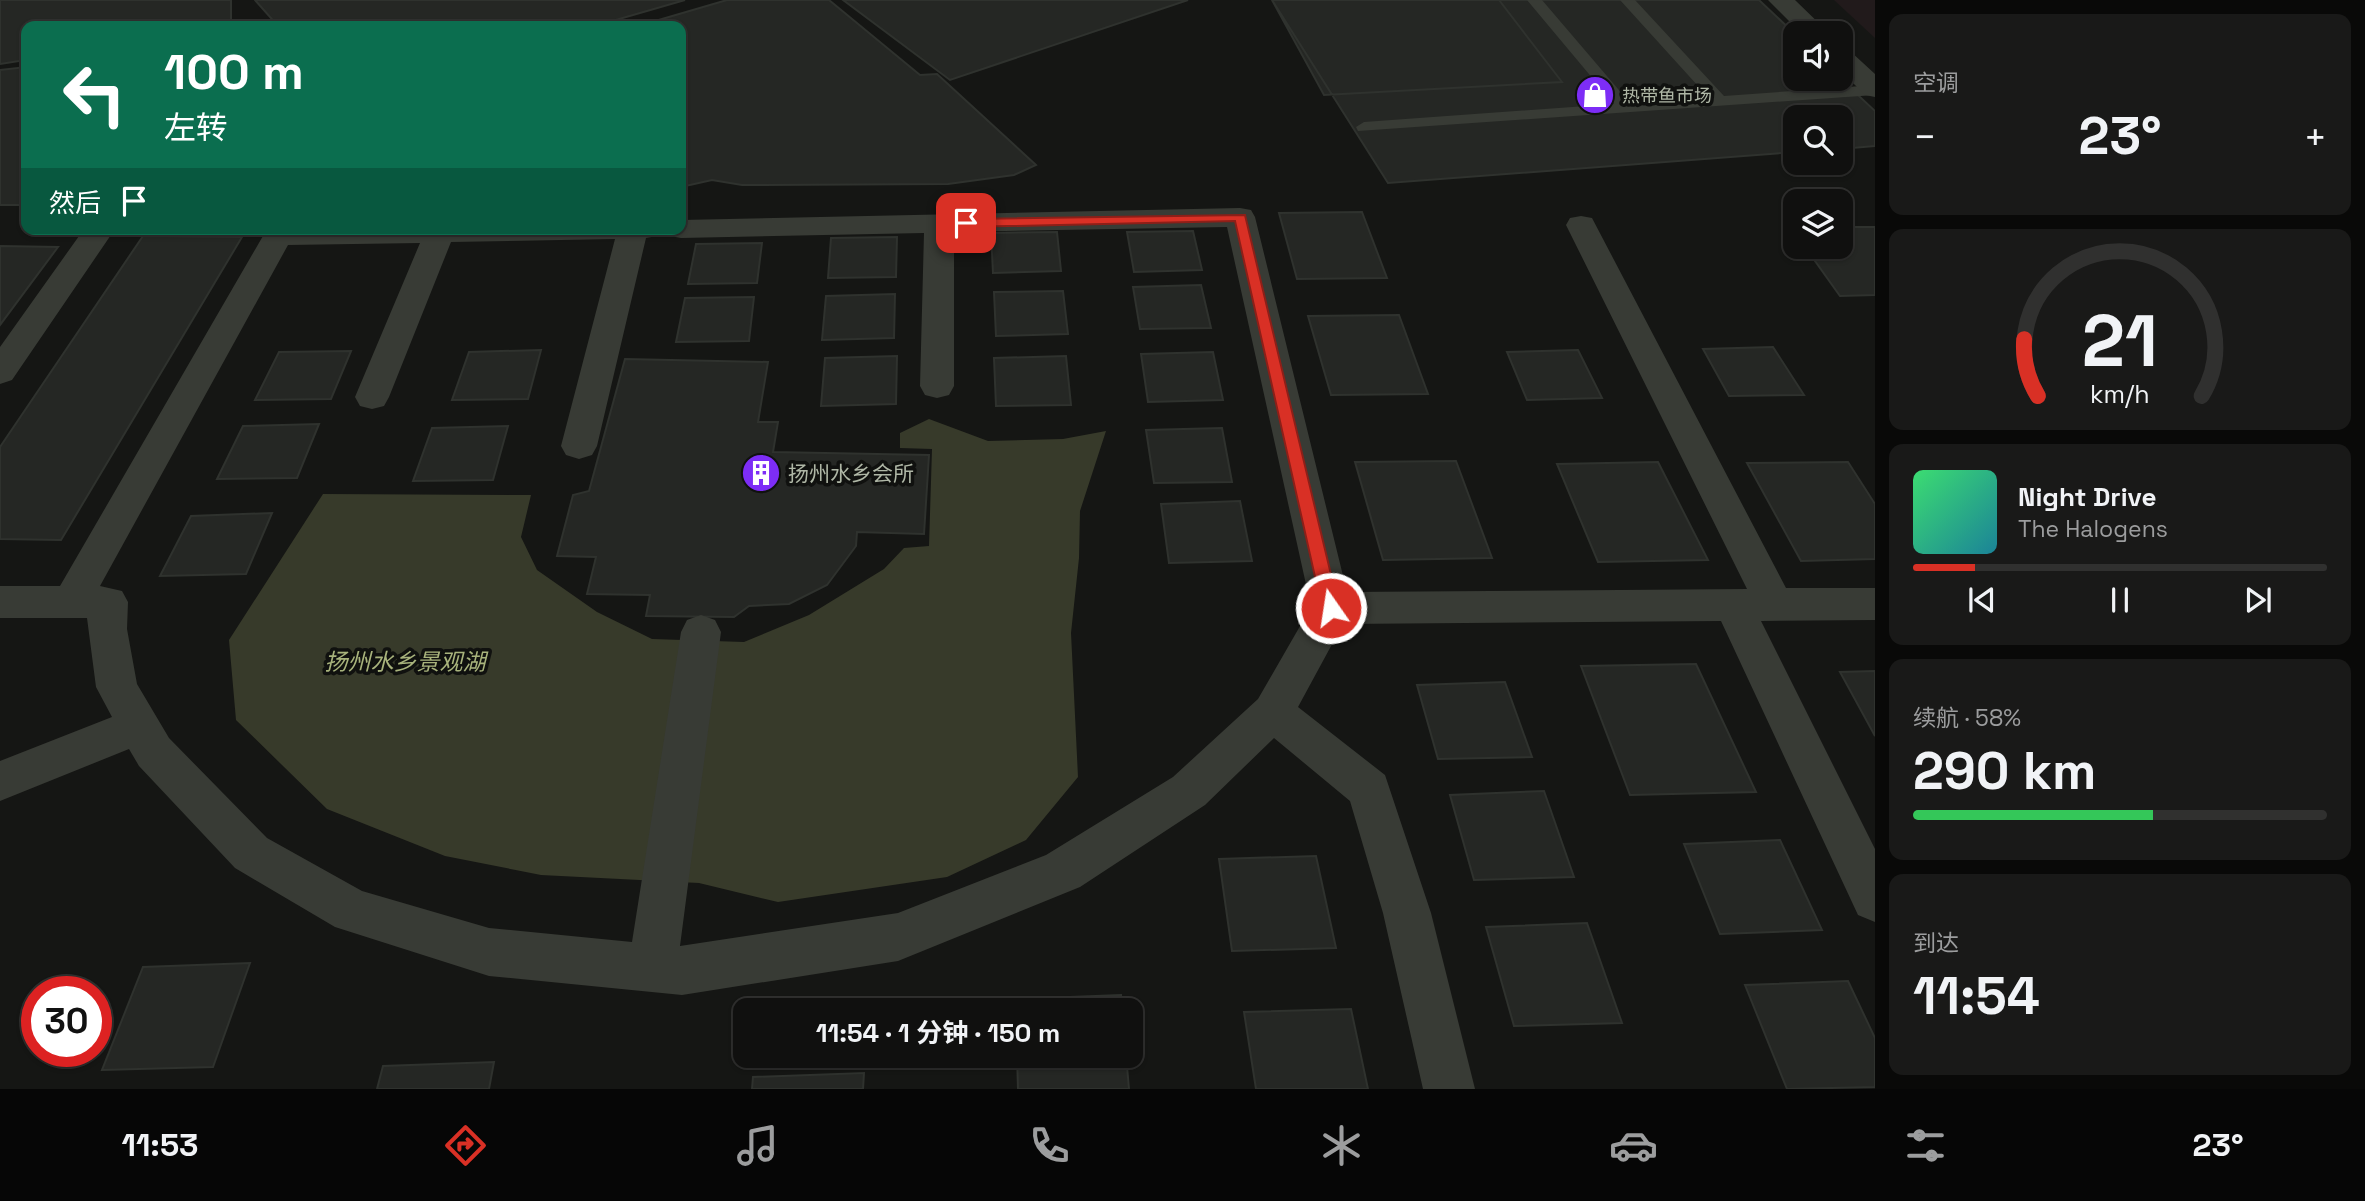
<!DOCTYPE html>
<html lang="zh">
<meta charset="utf-8">
<style>
:root{--surface:#10100f;--page:#191918;--text:#f1f3f6;--muted:#9c9d9e;--line:#30302f;--accent:#d93025}
body{margin:0;font-family:"Space Grotesk","Noto Sans SC",sans-serif;background:var(--page);color:var(--text);height:100vh;display:flex;flex-direction:column;font-size:26px;white-space:nowrap}
*{box-sizing:border-box;margin:0}
p{font-size:23px;color:var(--muted)}
.icon{flex:none;width:38px;height:38px;fill:none;stroke:currentColor;stroke-width:2;stroke-linecap:round;stroke-linejoin:round}
.map{position:relative;flex:1;overflow:hidden}
.drawer{display:flex;flex-direction:column;gap:14px;padding:14px;background:#090908;width:490px}
.drawer>*{flex:none}
.top-card{position:absolute;left:21px;top:21px;width:665px;height:214px;border-radius:14px;box-shadow:0 2px 5px #0004,0 0 0 2px var(--line);background:#0b6e4f;color:#fff;overflow:hidden}
.tools{position:absolute;left:1783px;top:21px;display:grid;gap:14px}
.tools a{display:grid;place-items:center;width:70px;height:70px;border-radius:14px;background:var(--surface);box-shadow:0 2px 5px #0004,0 0 0 2px var(--line);font-size:35px}
.speed{position:absolute;left:21px;top:976px;display:flex;gap:14px;font-size:35px;font-weight:700;text-align:center}
.speed>*{display:grid;place-content:center;width:91px;height:91px;border-radius:50%;background:var(--surface);box-shadow:0 2px 5px #0004,0 0 0 2px var(--line);line-height:1}
.speed .limit{border:10px solid #d22;background:#fff;color:#111}
.pin{position:absolute;display:grid;place-items:center;width:60px;height:60px;color:#fff;margin:-30px;border-radius:14px;box-shadow:0 4px 10px #0006}
.me{position:absolute;width:77px;margin:-38px;rotate:347deg;stroke-linejoin:round;filter:drop-shadow(0 0 5px #0008)}
.turn{display:flex;align-items:center;gap:24px;height:147px;padding:0 28px;font-size:32px}
.turn .icon{width:91px;height:91px;stroke-width:2.5}
.turn b{display:block;font-size:49px;line-height:60px}
.then{display:flex;align-items:center;height:66px;padding:0 28px;background:#0003;gap:14px;font-size:26px}
.big{font-size:52px;font-weight:700;line-height:1.1}
.drawer .widget{flex:1;display:flex;flex-direction:column;justify-content:center;gap:10px;min-width:0;padding:0 24px;border-radius:14px;background:var(--page)}
.drawer .dial{align-items:center;gap:0}
.dial svg{height:182px;overflow:visible;fill:none;stroke:var(--line);stroke-width:7;stroke-linecap:round;text-anchor:middle}
.dial text{fill:var(--text);stroke:none}
.song{display:flex;align-items:center;gap:21px}
.cover{width:84px;height:84px;border-radius:10px;background:linear-gradient(135deg,hsl(140 70% 55%),hsl(190 70% 35%))}
.played{height:7px;border-radius:4px;background:linear-gradient(90deg,var(--accent) 15%,var(--line) 15%)}
.keys{display:flex;justify-content:space-around;direction:ltr}
.heat{display:flex;justify-content:space-between;align-items:center;font-size:38px;direction:ltr}
.charge{height:10px;border-radius:5px;background:linear-gradient(90deg,#34c759 58%,var(--line) 0)}
.trip{position:absolute;left:733px;top:998px;width:410px;height:70px;border-radius:14px;background:var(--surface);box-shadow:0 2px 5px #0004,0 0 0 2px var(--line);font-weight:700;line-height:70px;text-align:center}
.tabs{display:flex;height:112px;justify-content:space-around;align-items:center;background:#060606;color:var(--muted)}
.tabs .icon{width:49px;height:49px}
.tabs .current{color:var(--accent)}
.tabs b{font-size:32px;color:var(--text)}
main{display:flex;flex:1;min-height:0}
.map>svg:first-child{display:block}
.green{fill:#211a1b}
.water{fill:#373a2a}
.building{fill:#252724;stroke:#2f322e;stroke-width:2}
.lines{fill:none;stroke-linecap:round;stroke-linejoin:round}
.service{fill:#383b35;fill-rule:evenodd}
.minor{fill:#383b35;fill-rule:evenodd}
.route{fill:#d93025;stroke:#8d1f18;stroke-width:2}
.labels{text-anchor:middle;dominant-baseline:central;stroke-width:7;stroke-linejoin:round;paint-order:stroke}
.far-poi-label{font-size:18px;fill:#afb7a6;stroke:#10110f;text-anchor:start}
.poi-label{font-size:21px;fill:#afb7a6;stroke:#10110f;text-anchor:start}
.water-label{font-size:23px;font-style:italic;fill:#a8b37c;stroke:#10110f}
</style>
<main>
<div class="map">
<svg width="1875" height="1089" viewBox="0 0 1875 1089">
<rect width="100%" height="100%" fill="#151614"/>
<!-- green -->
<path class="green" d="M1834,0h41v38z"/>
<!-- water -->
<path class="water" d="M929,419l59,22 75,-2 43,-8 -26,80 -1,47 -8,75 7,144 -52,63 -79,37 -169,25 -79,-19 -158,-8 -96,-19 -118,-47 -91,-89 -7,-80 94,-146 208,1 -10,42 16,33 60,42 55,27 92,3 65,-27 75,-46 20,-21 25,-2 3,-97 -32,-1v-15z"/>
<!-- building -->
<path class="building" d="M0,0h231v26h-205v34l-26,4z
M255,0h430l-90,26h-317z
M727,0h102l91,75 17,-1 99,91 -22,10 -66,9 -206,1 -30,-5 -31,7v-161h-43z
M843,0h345l-238,80z
M1272,0h227l63,82 -238,13z
M1272,0h487l37,35v44h45l34,32v35l-34,3v-32h-45v35l-408,31z
M26,67v138h-26v-135z
M1362,212l25,66 -90,1 -18,-66z
M1841,227h34v68l-35,1 -35,-49h36z
M1193,231l9,39 -68,2 -7,-40z
M1057,232l4,39 -68,2 -2,-40z
M143,236l99,1 -181,303 -61,-1v-92z
M897,237l-1,40 -68,1 3,-40z
M762,243l-5,40 -69,1 8,-40z
M0,246l58,1 -58,78z
M1201,285l10,43 -71,1 -7,-42z
M1063,291l5,43 -72,2 -2,-44z
M895,294l-1,44 -72,2 4,-44z
M754,297l-5,44 -73,1 9,-44z
M1399,315l29,79 -97,1 -23,-79z
M1773,347l31,48 -75,1 -26,-47z
M541,350l-13,49 -76,1 17,-48z
M1578,350l24,48 -75,2 -20,-48z
M351,351l-20,48 -76,1 24,-48z
M1213,352l10,48 -75,2 -7,-48z
M897,356l-1,48 -75,2 4,-48z
M1066,356l5,49 -75,1 -2,-48z
M625,359l143,3 -10,60h20l-5,30 156,3 -5,79 -67,-2 -1,14 -29,39 -38,19 -40,2 -15,11 -88,-1 4,-21 -63,-1 9,-37 -39,-1 16,-61 16,-4z
M319,424l-22,54 -80,1 26,-53z
M508,426l-15,54 -80,1 19,-53z
M1222,428l10,54 -78,1 -8,-53z
M1456,461l36,97 -109,2 -28,-98z
M1658,462l50,98 -110,2 -41,-98z
M1848,462l27,42v55l-74,2 -54,-98z
M1240,501l12,60 -83,2 -8,-59z
M272,513l-26,61 -86,2 31,-60z
M1696,664l60,128 -126,3 -49,-129z
M1875,671v65l-35,-64z
M1505,682l27,75 -94,2 -21,-74z
M1544,791l30,86 -100,3 -24,-85z
M1780,840l42,90 -102,4 -36,-90z
M1316,856l20,92 -104,3 -13,-92z
M1587,923l35,100 -108,3 -28,-99z
M250,963l-37,104 -111,3 41,-103z
M1848,981l27,57v49l-88,2 -42,-104z
M1121,995l1,15h-107l-1,-11z
M1351,1009l17,80h-112l-12,-77z
M1017,1055h109l3,34h-111z
M494,1062l-5,27h-112l6,-23z
M864,1073l-1,16h-111l1,-12z"/>
<g class="lines">
<!-- service -->
<path class="service" d="M1527,0h15l88,103 78,-6 -88,-97h15l89,96 151,-11v10l-517,36 -2,-4 8,-5 250,-18z"/>
<!-- minor -->
<path class="minor" d="M1768,0h27l34,33h-28z
M1841,49l9,2 25,23v23l-10,-2 -24,-24z
M1240,208l11,2 4,7 92,375 400,-3 -181,-364 4,-7 11,-2 11,2 194,370h89v32l-114,1 114,228v73l-17,-7 -137,-294 -378,3 -45,83 87,68 46,138 44,176h-52l-40,-176 -33,-112 -76,-63 -69,67 -125,82 -182,74 -216,34 -193,-19 -154,-49 -100,-59 -96,-102 -10,-17 -129,52v-40l112,-44 -16,-30 -9,-69h-87v-32h60l207,-357h394l-4,7 -11,2 -49,208 -5,9 -13,4 -13,-4 -5,-9 54,-207 -164,3 -62,155 -5,9 -12,3 -12,-3 -5,-9 65,-154 -132,2 -188,341 22,5 6,11 -1,27 10,55 32,54 98,100 95,53 127,37 143,14 49,-310 6,-12 14,-5 14,5 6,12 -41,314 218,-33 148,-58 127,-78 85,-78 53,-92 -84,-380 -273,5v154l-5,9 -12,3 -12,-3 -5,-9 4,-153 -243,5 -11,-2 -4,-7h15v-9z
M84,229h31l-103,151 -12,4v-37z"/>
</g>
<!-- route -->
<path class="route" d="M1245,215l94,393 -8,7 -9,-7 -87,-387 -269,6 -6,-4 6,-4z"/>
<!-- icons -->
<defs>
<g id="shop-disc" transform="scale(2.0125)"><circle r="9.5" fill="#7d2df6" stroke="#10110f"/><path d="M-5-2.5h2.3a2.7 3.5 0 0 1 5.4 0H5L5.5 6h-11ZM-1.5-2.5h3a1.5 2.3 0 0 0-3 0Z" fill="#fff"/></g>
<g id="building-disc" transform="scale(2.0125)"><circle r="9.5" fill="#7d2df6" stroke="#10110f"/><path d="M-4-6H4V6H1V3H-1V6H-4ZM-2.5-4.3h1.7v1.8h-1.7ZM.8-4.3h1.7v1.8H.8ZM-2.5-1h1.7V.8h-1.7ZM.8-1h1.7V.8H.8Z" fill="#fff"/></g>
</defs>
<g fill-rule="evenodd">
<use href="#shop-disc" x="1595" y="95"/>
<use href="#building-disc" x="761" y="473"/>
</g>
<g class="labels">
<!-- far-poi labels -->
<g class="far-poi-label">
<text x="1622" y="95">热带鱼市场</text>
</g>
<!-- poi labels -->
<g class="poi-label">
<text x="788" y="473">扬州水乡会所</text>
</g>
<!-- water labels -->
<g class="water-label">
<text x="405" y="662">扬州水乡景观湖</text>
</g>
</g>
</svg>
<div class="tools">
<a><svg class="icon" aria-label="sound" viewBox="0 0 24 24"><path d="M4 9h4l5-4v14l-5-4H4zM17 9q2 3 0 6"/></svg></a>
<a><svg class="icon" aria-label="search" viewBox="0 0 24 24"><circle cx="10" cy="10" r="6"/><path d="M15 15l6 6"/></svg></a>
<a><svg class="icon" aria-label="layers" viewBox="0 0 24 24"><path d="M12 4l9 5-9 5-9-5zM3 14l9 5 9-5"/></svg></a>
</div>
<div class="speed"><div class="limit">30</div></div>
<div class="pin" style="left:966px;top:223px;background:#d93025"><svg class="icon" aria-label="arrive" viewBox="0 0 24 24"><path d="M6 21V4h12l-3 4 3 4H6"/></svg></div>
<svg class="me" style="left:1331px;top:608px" viewBox="-20 -20 40 40"><circle r="17" fill="#d93025" stroke="#fff" stroke-width="3"/><path d="M0-11L8 9 0 5-8 9z" fill="#fff"/></svg>
<div class="trip">11:54 · 1 分钟 · 150 m</div>
<div class="top-card">
<div class="turn"><svg class="icon" aria-label="left" viewBox="0 0 24 24"><path d="M17 20v-9H6M10 6l-5 5 5 5"/></svg><div><b>100 m</b>左转</div></div>
<div class="then">然后<svg class="icon" aria-label="arrive" viewBox="0 0 24 24"><path d="M6 21V4h12l-3 4 3 4H6"/></svg></div>
</div>
</div>
<section class="drawer">
<div class="widget"><p>空调</p>
<div class="heat"><a>−</a><b class="big">23°</b><a>+</a></div>
</div>
<div class="widget dial"><svg viewBox="0 0 100 80">
<path d="M14 69A42 42 0 1 1 86 69"/>
<path d="M14 69A42 42 0 0 1 8 44" stroke="#d93025"/>
<text x="50" y="56" font-size="32" font-weight="700">21</text>
<text x="50" y="72" font-size="11">km/h</text>
</svg></div>
<div class="widget">
<div class="song"><i class="cover"></i><div><b>Night Drive</b><p>The Halogens</p></div></div>
<div class="played"></div>
<div class="keys"><svg class="icon" aria-label="previous" viewBox="0 0 24 24"><path d="M18 5L8 12l10 7zM5 5v14"/></svg><svg class="icon" aria-label="pause" viewBox="0 0 24 24"><path d="M8 5v14M16 5v14"/></svg><svg class="icon" aria-label="next" viewBox="0 0 24 24"><path d="M6 5l10 7-10 7zM19 5v14"/></svg></div>
</div>
<div class="widget"><p>续航 · 58%</p><b class="big">290 km</b><div class="charge"></div></div>
<div class="widget"><p>到达</p><b class="big">11:54</b></div>
</section>
</main>
<nav class="tabs">
<b>11:53</b>
<svg class="icon current" aria-label="directions" viewBox="0 0 24 24"><path d="M12 3l9 9-9 9-9-9zM9 14v-3h6M13 9l2 2-2 2"/></svg>
<svg class="icon" aria-label="music" viewBox="0 0 24 24"><path d="M9 18V5l10-2v13"/><circle cx="6" cy="18" r="3"/><circle cx="16" cy="16" r="3"/></svg>
<svg class="icon" aria-label="phone" viewBox="0 0 24 24"><path d="M5 4h4l2 5-3 2q2 4 5 5l2-3 5 2v4C11 20 4 13 5 4z"/></svg>
<svg class="icon" aria-label="climate" viewBox="0 0 24 24"><path d="M12 3v18M4 7l16 10M4 17L20 7"/></svg>
<svg class="icon" aria-label="car" viewBox="0 0 24 24"><path d="M5 17H2v-5l4-1 3-4h7l3 4 3 1v5h-3M9 17h6M6 11h13"/><circle cx="7" cy="17" r="2"/><circle cx="17" cy="17" r="2"/></svg>
<svg class="icon" aria-label="filters" viewBox="0 0 24 24"><path d="M4 7h16M4 17h16"/><circle cx="9" cy="7" r="2"/><circle cx="15" cy="17" r="2"/></svg>
<b>23°</b>
</nav>
